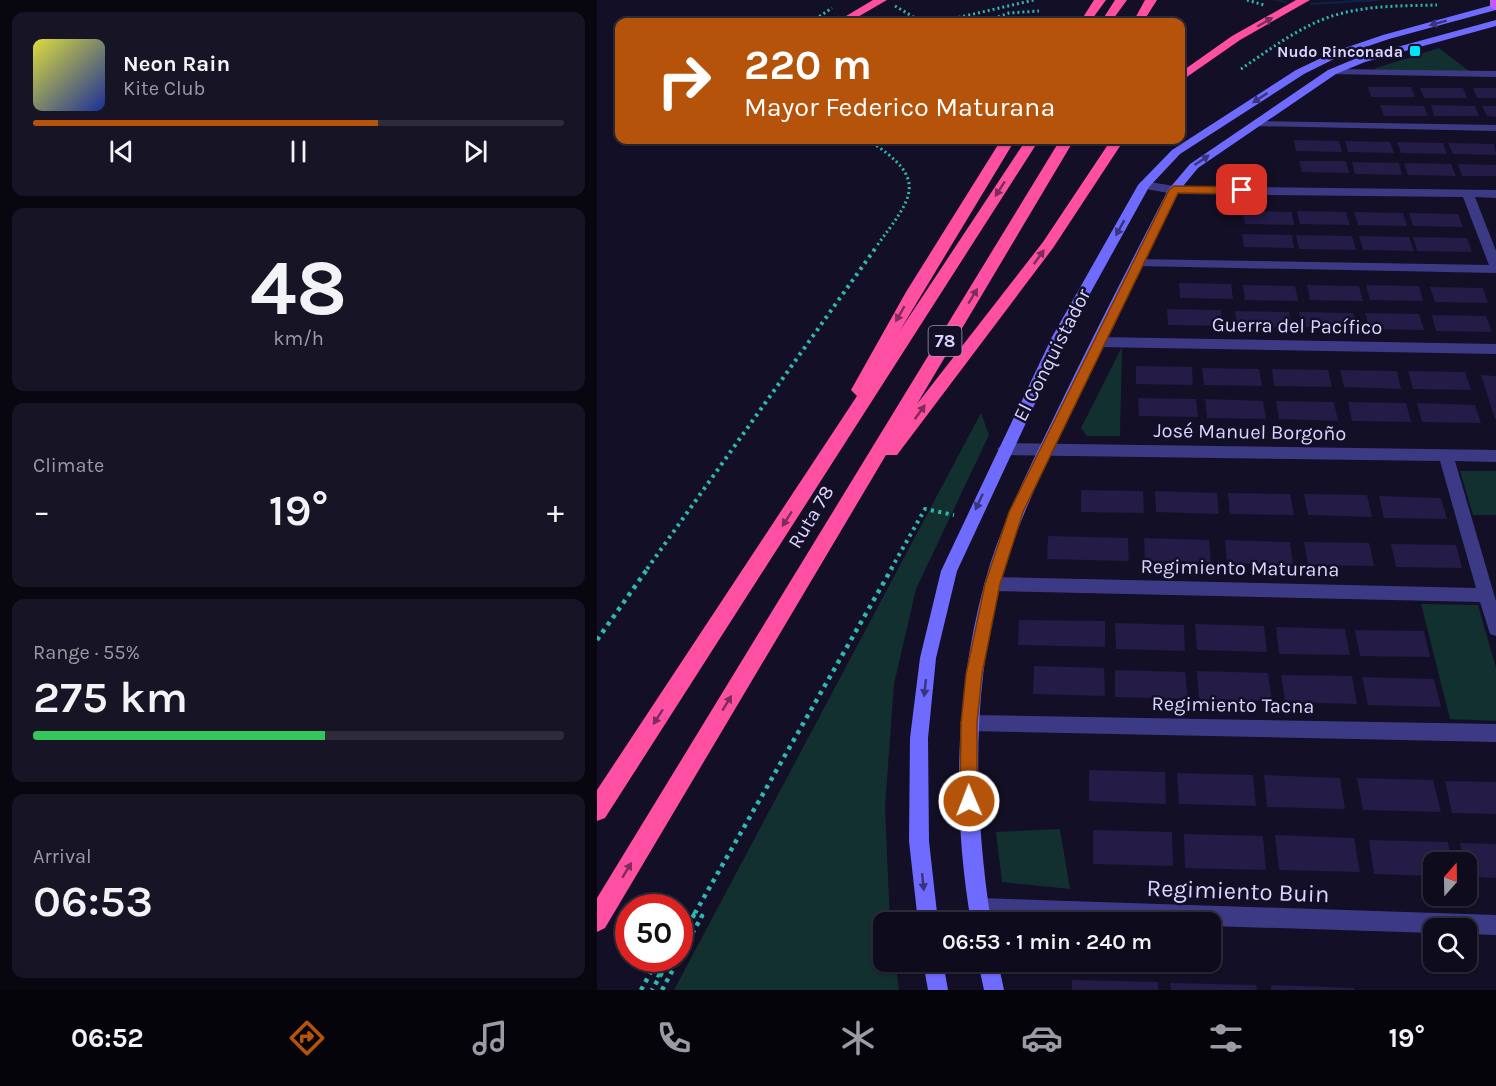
<!DOCTYPE html>
<meta charset="utf-8">
<style>
:root{--surface:#0e0b1c;--page:#171425;--text:#f1f3f6;--muted:#9b9ba3;--line:#2e2b3b;--accent:#b45309}
body{margin:0;font-family:Karla,sans-serif;background:var(--page);color:var(--text);height:100vh;display:flex;flex-direction:column;font-size:22px;white-space:nowrap}
*{box-sizing:border-box;margin:0}
p{font-size:20px;color:var(--muted)}
.icon{flex:none;width:33px;height:33px;fill:none;stroke:currentColor;stroke-width:2;stroke-linecap:round;stroke-linejoin:round}
.map{position:relative;flex:1;overflow:hidden}
.sheet{display:flex;flex-direction:column;gap:12px;padding:12px;background:#08060f;width:597px}
.sheet>*{flex:none}
.guide{position:absolute;left:18px;top:18px;width:570px;height:126px;border-radius:12px;box-shadow:0 2px 4px #0004,0 0 0 2px var(--line);background:#b45309;color:#fff;overflow:hidden}
.needle{width:39px;rotate:20deg}
.fabs{position:absolute;left:826px;top:852px;display:grid;gap:12px}
.fabs a{display:grid;place-items:center;width:54px;height:54px;border-radius:12px;background:var(--surface);box-shadow:0 2px 4px #0004,0 0 0 2px var(--line);font-size:30px}
.speed{position:absolute;left:18px;top:894px;display:flex;gap:12px;font-size:30px;font-weight:700;text-align:center}
.speed>*{display:grid;place-content:center;width:78px;height:78px;border-radius:50%;background:var(--surface);box-shadow:0 2px 4px #0004,0 0 0 2px var(--line);line-height:1}
.speed .limit{border:9px solid #d22;background:#fff;color:#111}
.pin{position:absolute;display:grid;place-items:center;width:51px;height:51px;color:#fff;margin:-26px;border-radius:12px;box-shadow:0 3px 9px #0006}
.me{position:absolute;width:66px;margin:-33px;rotate:359deg;stroke-linejoin:round;filter:drop-shadow(0 0 4px #0008)}
.turn{display:flex;align-items:center;gap:21px;height:126px;padding:0 30px;font-size:27px}
.turn .icon{width:78px;height:78px;stroke-width:2.5}
.turn b{display:block;font-size:42px;line-height:51px}
.big{font-size:45px;font-weight:600;line-height:1.1}
.sheet .card{flex:1;display:flex;flex-direction:column;justify-content:center;gap:9px;min-width:0;padding:0 21px;border-radius:12px;background:var(--page)}
.sheet .dial{align-items:center;gap:0}
.dial b{font-size:78px;line-height:1}
.song{display:flex;align-items:center;gap:18px}
.cover{width:72px;height:72px;border-radius:9px;background:linear-gradient(135deg,hsl(60 70% 55%),hsl(230 70% 35%))}
.played{height:6px;border-radius:3px;background:linear-gradient(90deg,var(--accent) 65%,var(--line) 65%)}
.keys{display:flex;justify-content:space-around;direction:ltr}
.heat{display:flex;justify-content:space-between;align-items:center;font-size:33px;direction:ltr}
.charge{height:9px;border-radius:4px;background:linear-gradient(90deg,#34c759 55%,var(--line) 0)}
.trip{position:absolute;left:276px;top:912px;width:348px;height:60px;border-radius:12px;background:var(--surface);box-shadow:0 2px 4px #0004,0 0 0 2px var(--line);font-weight:600;line-height:60px;text-align:center}
.menu{display:flex;height:96px;justify-content:space-around;align-items:center;background:#06040b;color:var(--muted)}
.menu .icon{width:42px;height:42px}
.menu .current{color:var(--accent)}
.menu b{font-size:27px;color:var(--text)}
main{display:flex;flex:1;min-height:0}
.map>svg:first-child{display:block}
.green{fill:#12302f}
.lines{fill:none;stroke-linecap:round;stroke-linejoin:round}
.stream{fill:#0c2248;fill-rule:evenodd}
.building{fill:#241b47}
.path-far2{stroke:#2fb8b0;stroke-width:3;stroke-dasharray:2 3;stroke-linecap:butt}
.path-far1{stroke:#2fb8b0;stroke-width:4;stroke-dasharray:3 4.5;stroke-linecap:butt}
.path{stroke:#2fb8b0;stroke-width:4.5;stroke-dasharray:4 5;stroke-linecap:butt}
.street{fill:#3d3a85;fill-rule:evenodd}
.secondary{fill:#6f6bff;fill-rule:evenodd}
.primary{fill:#c25bff;fill-rule:evenodd}
.highway{fill:#ff4fa3;fill-rule:evenodd}
.oneway{fill:#7d2c5e}
.oneway2{fill:#38347d}
.route{fill:#b45309;stroke:#753606;stroke-width:1.5}
.poi-dot{fill:#00e5ff;stroke:#130f26;stroke-width:2}
.labels{text-anchor:middle;dominant-baseline:central;stroke-width:5;stroke-linejoin:round;paint-order:stroke}
.far-poi-label{font-size:16px;font-weight:bold;fill:#d9d4ff;stroke:#130f26;text-anchor:end}
.shield{fill:#130f26;stroke:#9e99be;stroke-width:1.5}
.shield-label{font-size:18px;font-weight:bold;fill:#d9d4ff}
.street-label{font-size:20px;fill:#d9d4ff;stroke:#130f26}
.near-street-label{font-size:24px;fill:#d9d4ff;stroke:#130f26}
</style>
<main>
<section class="sheet">
<div class="card">
<div class="song"><i class="cover"></i><div><b>Neon Rain</b><p>Kite Club</p></div></div>
<div class="played"></div>
<div class="keys"><svg class="icon" aria-label="previous" viewBox="0 0 24 24"><path d="M18 5L8 12l10 7zM5 5v14"/></svg><svg class="icon" aria-label="pause" viewBox="0 0 24 24"><path d="M8 5v14M16 5v14"/></svg><svg class="icon" aria-label="next" viewBox="0 0 24 24"><path d="M6 5l10 7-10 7zM19 5v14"/></svg></div>
</div>
<div class="card dial"><b>48</b><p>km/h</p></div>
<div class="card"><p>Climate</p>
<div class="heat"><a>−</a><b class="big">19°</b><a>+</a></div>
</div>
<div class="card"><p>Range · 55%</p><b class="big">275 km</b><div class="charge"></div></div>
<div class="card"><p>Arrival</p><b class="big">06:53</b></div>
</section>
<div class="map">
<svg width="899" height="990" viewBox="0 0 899 990">
<rect width="100%" height="100%" fill="#130f26"/>
<!-- green -->
<path class="green" d="M842,48l34,26 -101,-2 4,-4z
M525,347l-2,89h-33l-6,-8z
M384,413l8,22 -73,154 -22,95 -9,123 5,115h-7v40h12l4,28h-225z
M863,471h36v44h-23z
M824,604l57,1 18,63v53l-46,-2z
M463,829l10,60 -68,-7 -6,-50z"/>
<g class="lines">
<!-- stream -->
<path class="stream" d="M675,0h10l6,2 -2,1z
M758,0h26l-2,1 -68,4 -2,-1 2,-1z"/>
</g>
<!-- building -->
<path class="building" d="M771,87h43l4,10h-44z
M823,88h43l4,10h-43z
M876,88h23v10h-19z
M783,105l44,1 4,10h-44z
M834,105l44,1 4,10h-45z
M885,106h14v11l-9,-1z
M697,140l45,1 3,11 -46,-1z
M748,141l45,1 4,11 -46,-1z
M800,142l46,1 4,11 -46,-1z
M851,143l46,1 2,11 -43,-1z
M702,161h47l3,12 -47,-1z
M755,162l47,1 3,12 -47,-1z
M807,163l47,1 5,12 -48,-1z
M861,164l38,1v11h-34z
M646,211l49,1 2,13 -49,-1z
M700,211l49,1 4,13 -50,-1z
M757,212l49,1 4,13 -49,-1z
M812,213l49,1 5,13 -50,-1z
M645,234l50,1 2,13 -50,-1z
M699,235l56,1 4,14 -57,-1z
M762,236l50,1 5,14 -51,-1z
M816,237l54,1 5,14 -55,-1z
M582,283l52,1 2,15 -53,-1z
M646,285l52,1 3,15 -53,-1z
M710,285l52,1 4,15 -53,-1z
M769,285l53,1 4,15 -53,-1z
M833,287l53,1 5,15 -53,-1z
M570,309l54,1 1,16 -54,-1z
M638,311l54,1 2,16 -54,-2z
M702,312l54,1 3,15 -54,-1z
M768,313l54,1 5,16 -54,-1z
M835,315l54,1 6,16 -56,-1z
M539,366l56,1 1,18 -57,-1z
M605,368l57,1 3,17 -58,-1z
M675,369l56,1 4,17 -58,-1z
M743,370l57,1 4,18 -57,-2z
M811,371l57,1 6,18 -58,-1z
M884,375l15,1v43h-1z
M541,398l58,1 2,18 -59,-1z
M608,399l58,2 3,18 -59,-1z
M679,401l58,1 4,19 -59,-2z
M751,402l58,1 5,19 -59,-1z
M820,403l58,2 6,18 -59,-1z
M484,490l62,1 1,22 -63,-1z
M558,491l62,2 2,21 -63,-2z
M631,493l62,1 4,21 -64,-1z
M707,494l63,1 5,22 -64,-2z
M782,496l62,2 6,21 -63,-1z
M451,536l80,2 1,23 -82,-2z
M547,538l65,2 2,22 -66,-1z
M628,540l65,2 3,23 -66,-2z
M707,542l65,1 5,23 -66,-1z
M794,544l65,1 6,23 -66,-1z
M422,620l86,1v26l-87,-2z
M518,623l69,2 1,26 -69,-2z
M598,624l69,2 3,26 -70,-2z
M679,627l69,2 5,26 -71,-1z
M758,630l69,1 6,26 -70,-1z
M437,666l70,2 1,28 -72,-2z
M518,670l70,2 3,27 -73,-2z
M600,671l71,2 4,28 -73,-2z
M684,675l71,1 5,28 -72,-2z
M765,677l72,2 7,28 -73,-2z
M492,770l76,2 1,32 -77,-3z
M580,773l76,2 3,31 -77,-2z
M667,775l76,3 5,31 -78,-2z
M760,778l76,2 8,32 -78,-2z
M848,781l51,1v32l-44,-1z
M496,830l79,2 1,34 -80,-2z
M587,834l79,2 3,34 -81,-2z
M678,835l79,3 6,34 -81,-2z
M772,840l79,2 4,20h-18v14l-60,-2z
M863,843l36,1v34l-29,-1v-15h-3z
M475,980l86,2v8h-86z
M573,983l86,2 1,5h-86z
M674,985l84,3 -1,2h-83z"/>
<g class="lines">
<!-- path-far2 -->
<path class="path-far2" d="M650,0l17,5
M298,6l27,16
M214,22l21,-14
M342,22l95,-22
M387,22l25,-9 30,-2
M644,69c25,-17 50,-36 78,-48 37,-16 79,-15 118,-16
M271,140c63,40 44,57 8,107"/>
<!-- path-far1 -->
<path class="path-far1" d="M50,569l230,-323
M294,569l34,-60 29,6"/>
<!-- path -->
<path class="path" d="M0,640l51,-72
M82,941l16,-28
M82,957l23,-41 -7,-3 197,-345
M63,976l10,-18
M44,990l10,-18 9,4 -8,14
M65,990l17,-32"/>
<!-- street -->
<path class="street" d="M735,69l164,2v6l-168,-3 -1,-2z
M659,121l240,4v6l-244,-5v-4z
M547,181l30,5 322,4v8l-21,-1 21,54v22l-359,-7 -6,-4 2,-3 356,6 -26,-68 -289,-3 -34,-6v-6z
M501,337l398,7v10l-398,-7 -7,-5z
M407,443l492,7v12l-41,-1 41,140v35l-6,-2 -10,-32 -488,-11 -6,-2 -2,-5 2,-5 6,-2 484,11 -36,-127 -436,-6 -7,-6z
M372,715l527,9v18l-527,-11 -6,-2 -3,-6 3,-6z
M382,898l517,17v20l-29,-1v-6h-33v5l-223,-7v-4l-232,-4 -7,-3 -3,-7 3,-7z"/>
<!-- secondary -->
<path class="secondary" d="M899,4v6l-107,29 -47,16 -38,19 -124,80 -31,33 -83,150 -109,234 -21,87 -8,80 1,103 9,81h-20l-9,-81 1,-103 10,-80 21,-87 111,-234 86,-152 34,-35 124,-80 40,-19 47,-16z
M899,20v6l-131,36 -29,12 -138,94 -19,23c-37,73 -73,147 -108,221 -27,56 -55,112 -71,172 -29,111 -26,225 -9,338h-20c-19,-111 -16,-228 13,-337 16,-60 45,-116 72,-172 36,-75 74,-149 112,-223l22,-26 138,-94 29,-12z
M326,962h20l5,28h-20z
M381,962h20l6,28h-20z"/>
<!-- primary -->
<path class="primary" d="M893,0h6v10l-6,-3z"/>
<!-- highway -->
<path class="highway" d="M276,0h14l-38,22h-13z
M497,0h12l-16,22h-10z
M518,0h12l-16,22h-10z
M548,0h12l-14,22h-10z
M699,0h14l-70,40 -59,41v-9l51,-36z
M404,140h14l-116,192 127,-192h13l-434,678 -8,3v-31l260,-394 -6,-6 55,-98z
M463,140h14l-157,264 126,-162 68,-102h13l-71,108 -156,207h-11l-281,473 -8,4v-34z"/>
</g>
<!-- one-way arrows -->
<defs><path id="oneway-solid" d="M-6-.8H1V-3.2L6.5 0L1 3.2V.8H-6Z" transform="scale(1.5)"/></defs>
<g class="oneway">
<use href="#oneway-solid" transform="translate(668 22) rotate(-30)"/>
<use href="#oneway-solid" transform="translate(403 189) rotate(123)"/>
<use href="#oneway-solid" transform="translate(442 257) rotate(-54)"/>
<use href="#oneway-solid" transform="translate(376 296) rotate(-59)"/>
<use href="#oneway-solid" transform="translate(303 314) rotate(120)"/>
<use href="#oneway-solid" transform="translate(323 412) rotate(-54)"/>
<use href="#oneway-solid" transform="translate(190 519) rotate(123)"/>
<use href="#oneway-solid" transform="translate(130 703) rotate(-59)"/>
<use href="#oneway-solid" transform="translate(61 717) rotate(123)"/>
<use href="#oneway-solid" transform="translate(30 870) rotate(-59)"/>
</g>
<g class="oneway2">
<use href="#oneway-solid" transform="translate(841 23) rotate(165)"/>
<use href="#oneway-solid" transform="translate(663 98) rotate(147)"/>
<use href="#oneway-solid" transform="translate(605 160) rotate(-34)"/>
<use href="#oneway-solid" transform="translate(523 228) rotate(119)"/>
<use href="#oneway-solid" transform="translate(382 502) rotate(115)"/>
<use href="#oneway-solid" transform="translate(328 688) rotate(96)"/>
<use href="#oneway-solid" transform="translate(326 882) rotate(84)"/>
</g>
<!-- route -->
<path class="route" d="M577,186l68,1 5,3 -5,4 -64,-1 -155,319 -23,72 -18,90 -5,49v78l-2,6 -6,3 -6,-3 -3,-6 1,-78 5,-49 19,-90 24,-72 160,-322z"/>
<!-- markers -->
<rect class="poi-dot" x="812" y="45" width="12" height="12" rx="3"/>
<g class="labels">
<!-- far-poi labels -->
<g class="far-poi-label">
<text x="806" y="51">Nudo Rinconada</text>
</g>
<!-- shield labels -->
<rect class="shield" x="331.5" y="326" width="33" height="30" rx="4.5"/>
<g class="shield-label">
<text x="348" y="341">78</text>
</g>
<!-- street labels -->
<g class="street-label">
<text transform="translate(700 326) rotate(1)">Guerra del Pacífico</text>
<text transform="translate(455 355) rotate(-63)">El Conquistador</text>
<text transform="translate(653 432) rotate(1)">José Manuel Borgoño</text>
<text transform="translate(214 517) rotate(-59)">Ruta 78</text>
<text transform="translate(643 568) rotate(1)">Regimiento Maturana</text>
<text transform="translate(636 705) rotate(1)">Regimiento Tacna</text>
</g>
<!-- near-street labels -->
<g class="near-street-label">
<text transform="translate(641 891) rotate(2)">Regimiento Buin</text>
</g>
</g>
</svg>
<div class="fabs">
<a><svg class="needle" viewBox="-14 -14 28 28"><path d="M0-13l5 13h-10z" fill="#e53935"/><path d="M0 13l5-13h-10z" fill="#9b9ba3"/></svg></a>
<a><svg class="icon" aria-label="search" viewBox="0 0 24 24"><circle cx="10" cy="10" r="6"/><path d="M15 15l6 6"/></svg></a>
</div>
<div class="speed"><div class="limit">50</div></div>
<div class="pin" style="left:645px;top:190px;background:#d93025"><svg class="icon" aria-label="arrive" viewBox="0 0 24 24"><path d="M6 21V4h12l-3 4 3 4H6"/></svg></div>
<svg class="me" style="left:372px;top:801px" viewBox="-20 -20 40 40"><circle r="17" fill="#b45309" stroke="#fff" stroke-width="3"/><path d="M0-11L8 9 0 5-8 9z" fill="#fff"/></svg>
<div class="trip">06:53 · 1 min · 240 m</div>
<div class="guide">
<div class="turn"><svg class="icon" aria-label="right" viewBox="0 0 24 24"><path d="M7 20v-9h11M14 6l5 5-5 5"/></svg><div><b>220 m</b>Mayor Federico Maturana</div></div>
</div>
</div>
</main>
<nav class="menu">
<b>06:52</b>
<svg class="icon current" aria-label="directions" viewBox="0 0 24 24"><path d="M12 3l9 9-9 9-9-9zM9 14v-3h6M13 9l2 2-2 2"/></svg>
<svg class="icon" aria-label="music" viewBox="0 0 24 24"><path d="M9 18V5l10-2v13"/><circle cx="6" cy="18" r="3"/><circle cx="16" cy="16" r="3"/></svg>
<svg class="icon" aria-label="phone" viewBox="0 0 24 24"><path d="M5 4h4l2 5-3 2q2 4 5 5l2-3 5 2v4C11 20 4 13 5 4z"/></svg>
<svg class="icon" aria-label="climate" viewBox="0 0 24 24"><path d="M12 3v18M4 7l16 10M4 17L20 7"/></svg>
<svg class="icon" aria-label="car" viewBox="0 0 24 24"><path d="M5 17H2v-5l4-1 3-4h7l3 4 3 1v5h-3M9 17h6M6 11h13"/><circle cx="7" cy="17" r="2"/><circle cx="17" cy="17" r="2"/></svg>
<svg class="icon" aria-label="filters" viewBox="0 0 24 24"><path d="M4 7h16M4 17h16"/><circle cx="9" cy="7" r="2"/><circle cx="15" cy="17" r="2"/></svg>
<b>19°</b>
</nav>
